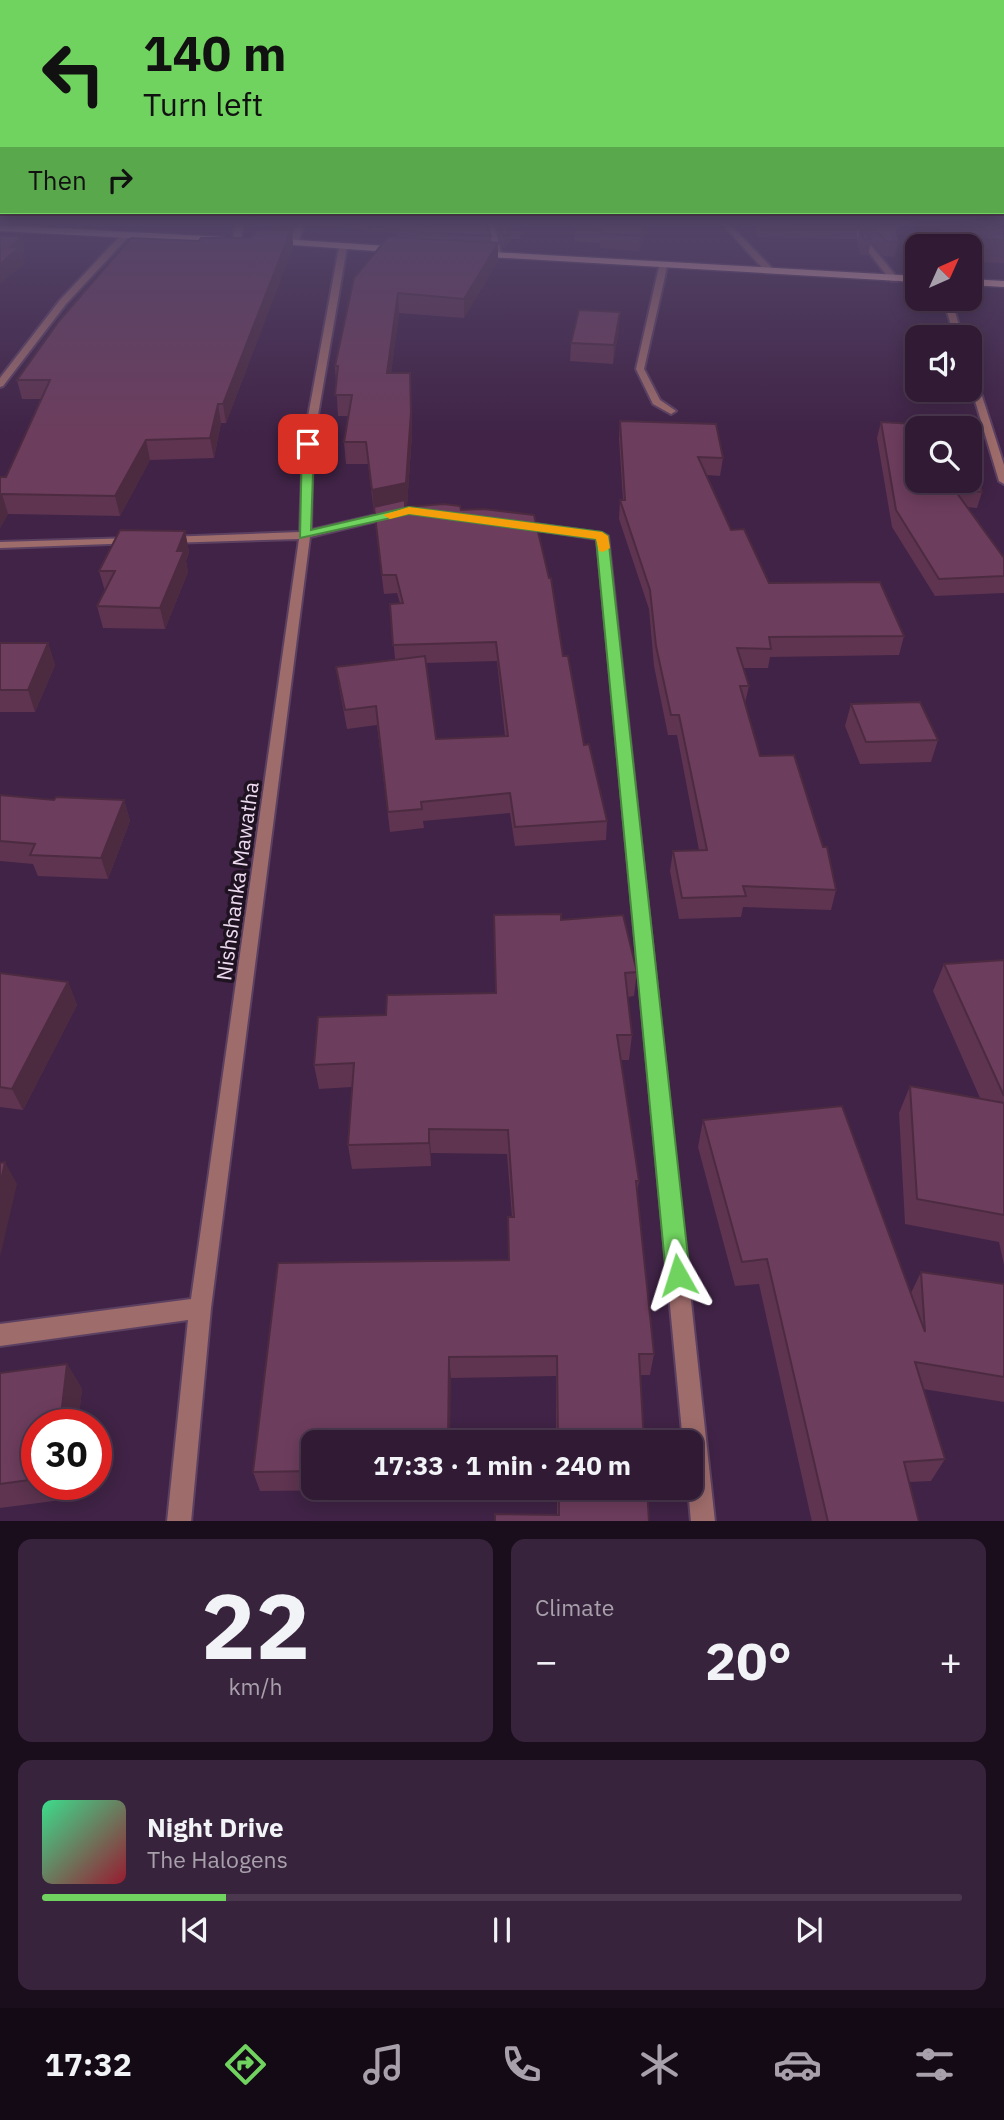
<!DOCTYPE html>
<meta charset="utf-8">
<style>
:root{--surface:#301a34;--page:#38233c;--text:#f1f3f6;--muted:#a8a1ac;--line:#4b384f;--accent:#70d35f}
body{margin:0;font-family:"IBM Plex Sans",sans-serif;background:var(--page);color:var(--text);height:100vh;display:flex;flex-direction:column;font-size:26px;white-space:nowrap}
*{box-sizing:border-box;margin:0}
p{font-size:23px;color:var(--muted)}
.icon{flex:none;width:38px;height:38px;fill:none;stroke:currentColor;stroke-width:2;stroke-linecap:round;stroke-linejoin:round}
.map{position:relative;height:1521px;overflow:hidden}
.panel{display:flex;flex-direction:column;gap:18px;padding:18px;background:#1a0e1d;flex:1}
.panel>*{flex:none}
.banner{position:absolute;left:0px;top:0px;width:1004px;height:214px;box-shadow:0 4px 18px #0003,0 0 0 2px var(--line);background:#70d35f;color:#111;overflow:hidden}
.needle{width:46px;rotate:45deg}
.buttons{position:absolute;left:905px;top:234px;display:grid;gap:14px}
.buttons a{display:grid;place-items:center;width:77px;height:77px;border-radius:14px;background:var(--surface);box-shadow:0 4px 18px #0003,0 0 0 2px var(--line);font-size:35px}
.speed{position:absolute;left:21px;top:1409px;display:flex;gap:14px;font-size:35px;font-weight:700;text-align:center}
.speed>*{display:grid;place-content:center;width:91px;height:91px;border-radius:50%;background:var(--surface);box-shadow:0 4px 18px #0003,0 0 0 2px var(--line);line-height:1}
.speed .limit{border:10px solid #d22;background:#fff;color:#111}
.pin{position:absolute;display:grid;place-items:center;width:60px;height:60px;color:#fff;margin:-30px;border-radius:14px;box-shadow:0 4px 10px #0006}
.me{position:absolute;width:77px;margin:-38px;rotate:354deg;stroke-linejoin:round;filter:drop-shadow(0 0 5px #0008)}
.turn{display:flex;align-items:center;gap:24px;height:147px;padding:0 28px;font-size:32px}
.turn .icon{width:91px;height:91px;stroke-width:2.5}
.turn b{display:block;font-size:49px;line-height:60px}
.then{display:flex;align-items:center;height:66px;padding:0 28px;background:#0003;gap:14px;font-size:26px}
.big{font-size:52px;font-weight:700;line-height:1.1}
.panel .widget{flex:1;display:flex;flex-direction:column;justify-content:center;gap:10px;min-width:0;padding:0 24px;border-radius:14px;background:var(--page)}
.panel .dial{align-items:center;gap:0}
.dial b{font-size:91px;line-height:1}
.song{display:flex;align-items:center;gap:21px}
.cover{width:84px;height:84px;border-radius:10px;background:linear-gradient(135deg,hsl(150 70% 55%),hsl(350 70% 35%))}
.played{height:7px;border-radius:4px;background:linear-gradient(90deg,var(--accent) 20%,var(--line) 20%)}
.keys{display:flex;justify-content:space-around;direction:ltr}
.heat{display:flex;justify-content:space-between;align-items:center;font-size:38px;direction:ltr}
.panel .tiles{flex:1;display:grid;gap:18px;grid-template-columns:1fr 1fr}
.widget:last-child{grid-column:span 2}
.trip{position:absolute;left:301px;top:1430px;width:402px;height:70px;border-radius:14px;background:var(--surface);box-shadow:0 4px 18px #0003,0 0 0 2px var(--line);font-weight:700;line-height:70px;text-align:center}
.tab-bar{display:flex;height:112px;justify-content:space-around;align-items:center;background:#130a15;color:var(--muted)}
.tab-bar .icon{width:49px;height:49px}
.tab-bar .current{color:var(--accent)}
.tab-bar b{font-size:32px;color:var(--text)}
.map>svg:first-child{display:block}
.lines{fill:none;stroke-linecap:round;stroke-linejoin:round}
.street-casing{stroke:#5c4061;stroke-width:4}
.primary-casing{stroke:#5c4061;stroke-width:3}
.street{fill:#9e6c6b;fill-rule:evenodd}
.primary{fill:#f2b5b3;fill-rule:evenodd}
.wall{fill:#5e3450;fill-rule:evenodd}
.shaded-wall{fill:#4c2b41}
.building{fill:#6d3d5d;stroke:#4c2b41;stroke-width:2}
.route{fill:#70d35f;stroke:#49893e;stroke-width:2}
.slow{fill:#f59e0b}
.labels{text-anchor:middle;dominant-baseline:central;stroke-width:7;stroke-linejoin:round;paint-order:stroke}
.street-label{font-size:21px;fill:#eedbf1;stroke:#1f1322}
</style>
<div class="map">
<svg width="1004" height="1522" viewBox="0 0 1004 1522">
<rect width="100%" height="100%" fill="#402346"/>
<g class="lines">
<!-- street casing -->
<g class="street-casing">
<path id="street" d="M235,224h8l-2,17 -4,2 -4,-2z
M296,224h8l-5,17 -4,2 -4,-2z
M487,224h7l8,33 -7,-2z
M722,224h7l44,45v4h-6z
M847,224h6l44,53v4h-6z
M124,232l7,2 -65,70 -63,82 -3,1v-9l60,-78z
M343,245l4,2 -34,197 -2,86 82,-19 5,3 -1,2 -87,21 -99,771 -20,214h-24l21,-202 -188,26v-22l191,-25 108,-760 -132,4 -6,-3 6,-3 133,-5 3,-88 36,-197z
M663,265l4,2 -23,102 16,31 16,11 -5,3 -18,-10 -17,-35 23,-102z
M943,299h8l12,39h-8z
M970,368l4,3 30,94v19l-5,-3 -29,-97z
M521,522l81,11 6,3 107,986h-24l-3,-34h3v-46h-8l-86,-903 -80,-12v-4z
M133,538l6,3 -2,2 -137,5v-6z"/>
</g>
<!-- primary casing -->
<g class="primary-casing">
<path id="primary" d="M0,225l224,12 5,3 -5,3 -224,-12z
M269,238l133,9 5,3 -5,3 -136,-10 -2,-2z
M475,251l442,25v6l-445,-26 -2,-2z
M970,279l34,2v6l-34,-2z"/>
</g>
<!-- street -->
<use href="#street" class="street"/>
<!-- primary -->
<use href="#primary" class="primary"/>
</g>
<!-- wall -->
<path class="wall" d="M272,224h23l-3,7 1,16 -67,176h-5l-7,35 -64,2 -30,56 -112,-2 -8,14v-51h6l35,-78h-19l-5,-19 182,-139 51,-3 23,-9z
M305,224h182l4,12v7l7,18 -34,57 -65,-5 -8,60 20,21 1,40 -5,72h-2l56,4 102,146 21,89 23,76 -1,19 -91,6 -5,-33 -87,8 1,7 -34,4 -13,-107 -30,4 -8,-43 -3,-19 59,-8 -5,-55 10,-1 -3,-10 -13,1 -16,-130h-22l-2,-22 5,-26h-11l-3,-50 62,-129v-4l-91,-8zM497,661l8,75 -69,3 -10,-76z
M495,224h34l-9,15h-9l-7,11z
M575,224h74l-10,27 -39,-3v-5l-26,-2z
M754,224h142l2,18 -3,15 -12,-1 -12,-14 -3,13h-8l-3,-13 3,-13 -2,-2 -2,12 -98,-2z
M917,224h87v39l-34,-1v-15h-41z
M619,329l-6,35 -43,-3 1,-18z
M620,421l103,37 -3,18 -13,-1 24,55 38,53 135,53 -5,19 -129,2 -2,11h-25l6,18 -4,17 15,53 76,134 -5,20 -88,-3 -2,10 -62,2 -9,-48 3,-20 26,-1 -22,-115h-9l-14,-69 -5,-57 -30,-90 1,-19h3l-4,-61z
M881,422l101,70 -5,16 -10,-1 37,51v35l-69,3 -43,-69 -15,-89z
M185,531l4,21 -3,9 2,11 -23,57 -62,-1 -6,-22 8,-15 -6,-20z
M0,643h48l7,22 -20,47h-35z
M851,704l87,36 -7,22 -71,2 -15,-38z
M0,795l54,5h70l6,21 -22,58 -70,-3 -5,-12 -33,-3z
M561,920l76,52 -3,24 -6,1 4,38 -3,25h-9l19,121 -2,11 17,162 -4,21h-10l4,67h-88v-66l-105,2 -138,64v46h136v1l-189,2 -7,-19 255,-212v-43h4l-5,-63 -76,-1v13l-79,3 -4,-24 4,-58 -33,2 -5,-24 72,-50 109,-22z
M1004,960v305l-5,-23 -94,-18 -6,-111 11,-27 70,12 -47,-107 11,-27z
M0,973l68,9 9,23 -54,105 -23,-3z
M703,1120l208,173 10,-21 83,12v118l-81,-13 22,70 -14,22 -22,1 10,40h-107l-53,-238 -24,2 -37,-139z
M67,1364l15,25 -4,35h-41v60h34l-2,15 -69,9v-135z
M557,1488h90l-90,27z"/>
<!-- shaded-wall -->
<path class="shaded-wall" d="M289,224h6l-3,7 1,16 -67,176 -3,-19 67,-170z
M522,224h7l-9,15 1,-13z
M645,224h4l-10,27 1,-15z
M511,226v13l-7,11v-13z
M21,236l4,16 -3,3 3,9 -25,20v-20l11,-17z
M498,243v18l-34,57v-19z
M398,293l1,20 -11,81 -1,-21z
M620,312l-1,17 -6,35 1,-19z
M410,373l2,61 -5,72 -33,7 -2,-23z
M218,404l3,19 -7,35 -4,-20z
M146,440l4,20 -30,56 -5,-20z
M2,494l6,20 -8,14v-31z
M185,531l4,21 -3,9 2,11 -23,57 -5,-21 17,-57z
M48,643l7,22 -20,47 -7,-22z
M124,800l6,21 -22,58 -7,-21z
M68,982l9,23 -54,105 -11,-21z
M429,1129l2,24v13l-2,-23z
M5,1162l12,22 -17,73v-72z
M449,1357l2,21 -1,64h-2z
M67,1364l15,25 -4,35h-18z
M59,1484h12l-2,15z"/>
<!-- building -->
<path class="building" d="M403,224h84l4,12 -94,-5z
M499,224h23l-1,2h-10l-7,11z
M575,224h70l-5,12 -39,-3 2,-4 -29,-3z
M792,224h65l1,1z
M870,224h26l2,18 -12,-1z
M934,224h70v16l-62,-3z
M860,226l11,13h-7z
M260,229l31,1 -68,174h-5l-8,34 -64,2 -31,56 -113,-2 -2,3v-20h6l44,-97h-33l42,-59 72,-83 68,3 2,-3h49z
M0,236h21l-10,11h9l-20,17z
M388,237l110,6 -34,56 -66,-6 -11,80h23l1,39 -5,71 -34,7 -6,-48h-22l8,-47h-17l3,-29h-3l19,-88z
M579,310l41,2 -6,33 -43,-2z
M620,421l96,3 7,34 -25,-1 33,73 13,-1 25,54 111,-1 24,54 -135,1 2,12 -34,-1 12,38h-9l20,70 34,-1 29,92h4l9,43 -93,-4 3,10 -64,2 -9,-47 34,-1 -28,-135h-8l-15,-69 -6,-56 -30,-90h5z
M881,422l83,5 1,2h-48v52h53v-35l12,46 -28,-3 50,69v18l-65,3 -43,-69z
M405,500v7l39,-3 16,2 1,4 23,-1 50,6 15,63h2l12,78h5l16,89 5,-1 18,77 -92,6 -5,-34 -89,9 1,7 -34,3 -12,-106 -31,4 -9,-43 89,-11 11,83 72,-3 -12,-94 -103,3 -3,-41 13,-1 -7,-28h-14l-8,-68z
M120,530l65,1 -8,20h7l-24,57 -63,-2 18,-35h-16z
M0,643h48l-20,47h-28z
M920,702l18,38 -72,2 -15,-38z
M0,795l54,5 2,-3 68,3 -23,58 -71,-3 5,-11 -35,-3z
M561,914v6l62,-5 14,57 -12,1 7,62h-15l22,146h-3l18,173h-15l5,88h-86l-1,-86 -108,1 -1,85h-135v29l-60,1 25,-209 231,-3 -1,-43h6l-6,-87 -79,-1v14l-81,2 6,-82 -40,2 4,-48 68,-2 1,-20 109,-2 -2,-78z
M1004,960v136l-60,-132z
M0,973l68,9 -56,107 -12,-2z
M910,1086l94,17v112l-87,-16z
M842,1106l83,226 -4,-60 83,12v93l-89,-15 30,97 -41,3 15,60h-91l-61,-263 -25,3 -39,-142z
M5,1162l-5,23v-22z
M67,1364l-7,60h-23v55l-37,5v-111z
M559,1488h88l2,34h-154v-8l64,1z"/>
<!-- sky -->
<linearGradient id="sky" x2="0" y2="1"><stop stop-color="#231326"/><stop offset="0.51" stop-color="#534568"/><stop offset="1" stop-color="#534568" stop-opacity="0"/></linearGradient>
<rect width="1004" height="437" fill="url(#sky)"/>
<!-- route -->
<path class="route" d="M308,441l6,3 -3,86 98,-23 193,25 6,4 82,739 -4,8 -8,4 -8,-4 -4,-8 -70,-736 -187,-25 -109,24 2,-94z"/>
<!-- slow -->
<path class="slow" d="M409,507l193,25 6,4 2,12 -7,4 -4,-1 -3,-12 -187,-25 -19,5 -7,-4z"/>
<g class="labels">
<!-- street labels -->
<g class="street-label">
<text transform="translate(237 881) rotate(-82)">Nishshanka Mawatha</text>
</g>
</g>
</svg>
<div class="buttons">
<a><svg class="needle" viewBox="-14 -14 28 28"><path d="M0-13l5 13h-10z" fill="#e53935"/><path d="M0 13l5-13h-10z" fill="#a8a1ac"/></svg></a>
<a><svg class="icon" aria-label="sound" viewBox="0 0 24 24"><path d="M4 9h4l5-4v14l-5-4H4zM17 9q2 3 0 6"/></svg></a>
<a><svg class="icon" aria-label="search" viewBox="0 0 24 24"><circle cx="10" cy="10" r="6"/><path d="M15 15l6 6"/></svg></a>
</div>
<div class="speed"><div class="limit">30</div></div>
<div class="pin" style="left:308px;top:444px;background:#d93025"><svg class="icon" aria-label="arrive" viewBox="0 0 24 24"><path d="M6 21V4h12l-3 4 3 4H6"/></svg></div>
<svg class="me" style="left:678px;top:1275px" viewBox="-20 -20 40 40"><path d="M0-17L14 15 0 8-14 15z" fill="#70d35f" stroke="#fff" stroke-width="4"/></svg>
<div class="trip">17:33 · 1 min · 240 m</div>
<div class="banner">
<div class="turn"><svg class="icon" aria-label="left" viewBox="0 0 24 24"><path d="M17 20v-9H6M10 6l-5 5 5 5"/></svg><div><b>140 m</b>Turn left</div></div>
<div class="then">Then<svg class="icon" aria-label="right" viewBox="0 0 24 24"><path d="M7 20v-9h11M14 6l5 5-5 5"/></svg></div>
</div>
</div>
<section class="panel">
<div class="tiles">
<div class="widget dial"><b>22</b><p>km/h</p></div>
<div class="widget"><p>Climate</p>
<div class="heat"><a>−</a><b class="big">20°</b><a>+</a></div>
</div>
<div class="widget">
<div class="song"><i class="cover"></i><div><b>Night Drive</b><p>The Halogens</p></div></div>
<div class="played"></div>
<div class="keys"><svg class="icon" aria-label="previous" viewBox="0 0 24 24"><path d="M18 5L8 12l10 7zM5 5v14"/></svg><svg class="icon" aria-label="pause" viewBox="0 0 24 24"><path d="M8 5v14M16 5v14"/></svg><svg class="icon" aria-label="next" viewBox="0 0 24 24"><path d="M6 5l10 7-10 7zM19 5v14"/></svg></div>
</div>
</div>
</section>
<nav class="tab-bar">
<b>17:32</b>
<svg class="icon current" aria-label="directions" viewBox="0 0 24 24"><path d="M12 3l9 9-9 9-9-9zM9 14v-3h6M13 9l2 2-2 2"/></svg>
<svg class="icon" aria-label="music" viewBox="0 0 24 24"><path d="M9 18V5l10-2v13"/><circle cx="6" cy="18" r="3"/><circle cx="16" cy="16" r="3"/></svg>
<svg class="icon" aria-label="phone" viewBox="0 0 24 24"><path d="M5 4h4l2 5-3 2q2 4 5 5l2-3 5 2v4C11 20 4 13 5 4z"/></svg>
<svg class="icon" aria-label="climate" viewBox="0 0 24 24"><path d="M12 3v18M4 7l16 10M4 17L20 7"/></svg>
<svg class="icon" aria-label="car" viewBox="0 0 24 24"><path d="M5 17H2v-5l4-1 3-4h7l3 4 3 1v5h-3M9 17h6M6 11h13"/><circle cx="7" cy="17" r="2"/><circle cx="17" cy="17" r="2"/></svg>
<svg class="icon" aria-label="filters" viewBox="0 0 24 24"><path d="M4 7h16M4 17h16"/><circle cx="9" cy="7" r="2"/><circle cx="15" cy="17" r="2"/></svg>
</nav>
